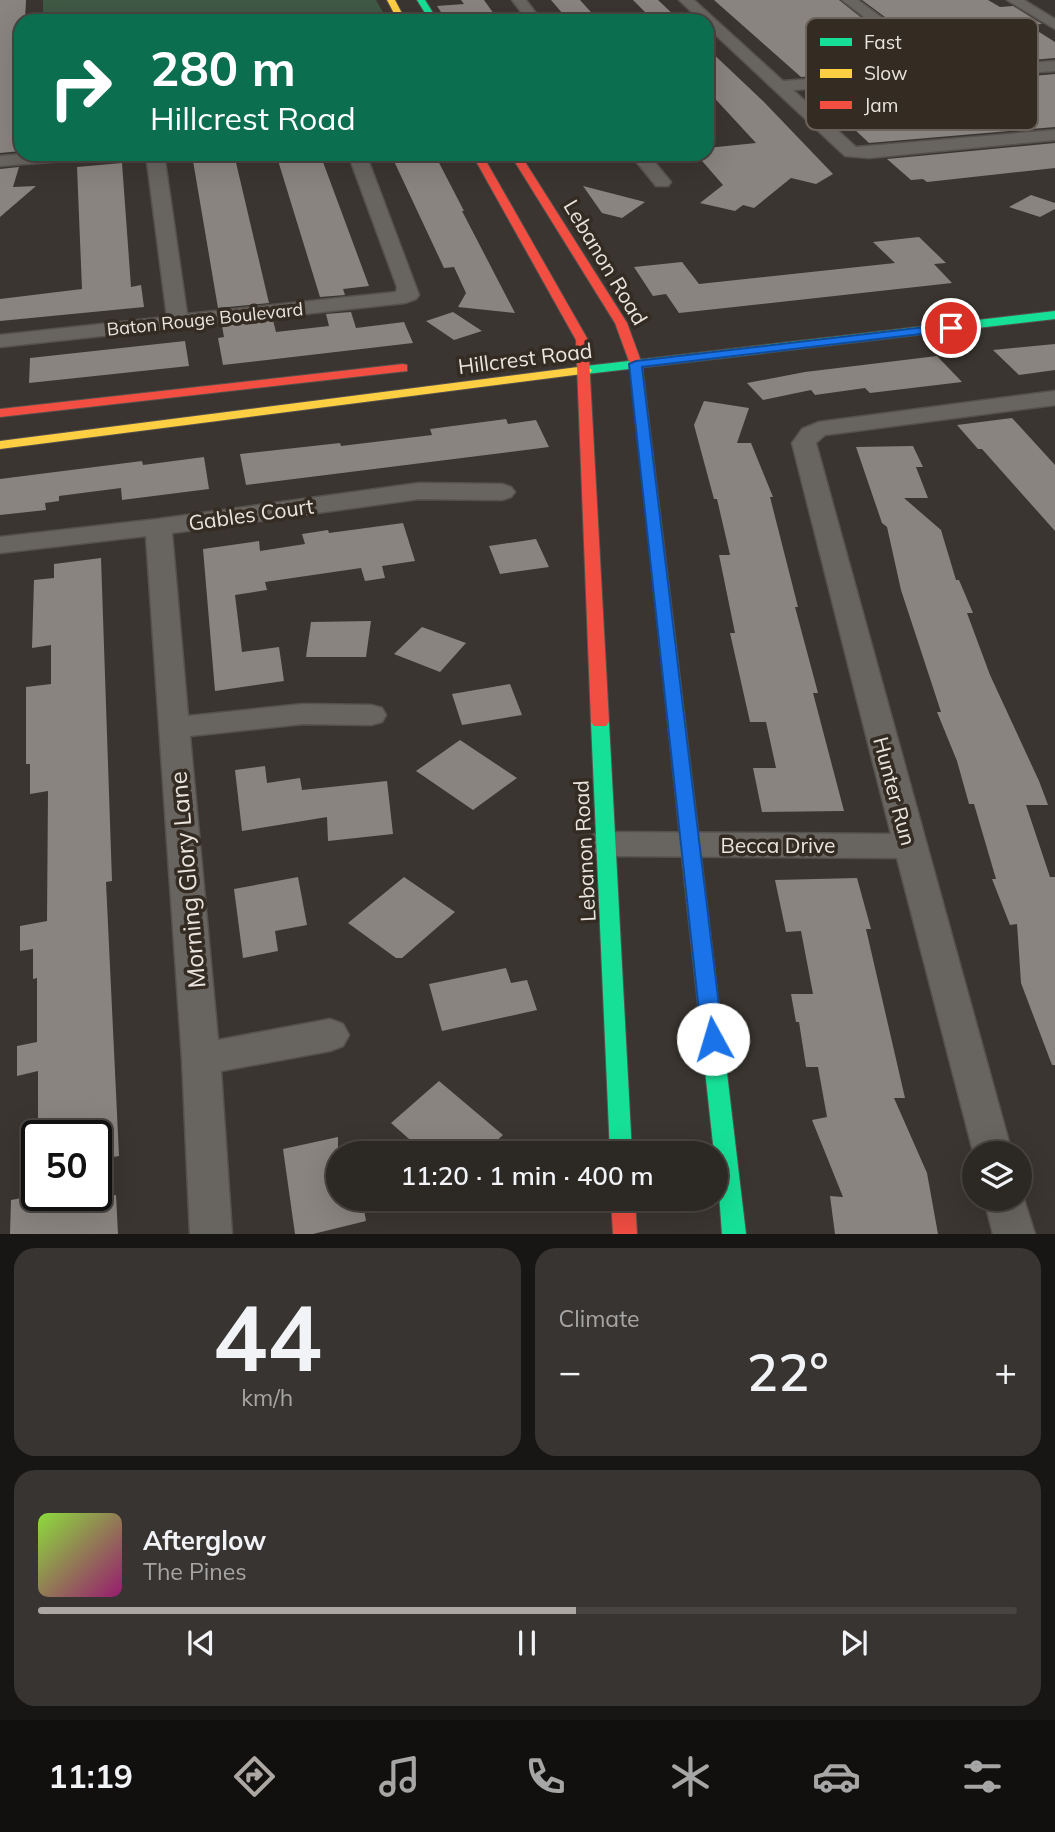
<!DOCTYPE html>
<meta charset="utf-8">
<style>
:root{--surface:#2c2824;--page:#383431;--text:#f1f3f6;--muted:#a6a6a6;--line:#484441;--accent:#aca7a2}
body{margin:0;font-family:Mulish,sans-serif;background:var(--page);color:var(--text);height:100vh;display:flex;flex-direction:column;font-size:26px;white-space:nowrap}
*{box-sizing:border-box;margin:0}
p{font-size:23px;color:var(--muted)}
.icon{flex:none;width:38px;height:38px;fill:none;stroke:currentColor;stroke-width:2;stroke-linecap:round;stroke-linejoin:round}
.map{position:relative;height:1234px;overflow:hidden}
.panel{display:flex;flex-direction:column;gap:14px;padding:14px;background:#181614;flex:1}
.panel>*{flex:none}
.guide{position:absolute;left:14px;top:14px;width:700px;height:147px;border-radius:21px;box-shadow:0 7px 28px #0002,0 0 0 2px var(--line);background:#0b6e4f;color:#fff;overflow:hidden}
.tools{position:absolute;left:962px;top:1141px;display:grid;gap:14px}
.tools a{display:grid;place-items:center;width:70px;height:70px;border-radius:50%;background:var(--surface);box-shadow:0 7px 28px #0002,0 0 0 2px var(--line);font-size:35px}
.speed{position:absolute;left:21px;top:1120px;display:flex;gap:14px;font-size:35px;font-weight:700;text-align:center}
.speed>*{display:grid;place-content:center;width:91px;height:91px;border-radius:50%;background:var(--surface);box-shadow:0 7px 28px #0002,0 0 0 2px var(--line);line-height:1}
.speed .limit{border:4px solid #111;border-radius:10px;background:#fff;color:#111}
.pin{position:absolute;display:grid;place-items:center;width:60px;height:60px;color:#fff;margin:-30px;border:4px solid #fff;border-radius:50%;box-shadow:0 2px 7px #0007}
.me{position:absolute;width:77px;margin:-38px;rotate:354deg;stroke-linejoin:round;filter:drop-shadow(0 0 5px #0008)}
.turn{display:flex;align-items:center;gap:24px;height:147px;padding:0 21px;font-size:32px}
.turn .icon{width:91px;height:91px;stroke-width:2.5}
.turn b{display:block;font-size:49px;line-height:60px}
.big{font-size:52px;font-weight:600;line-height:1.1}
.panel .widget{flex:1;display:flex;flex-direction:column;justify-content:center;gap:10px;min-width:0;padding:0 24px;border-radius:21px;background:var(--page)}
.panel .dial{align-items:center;gap:0}
.dial b{font-size:91px;line-height:1}
.song{display:flex;align-items:center;gap:21px}
.cover{width:84px;height:84px;border-radius:10px;background:linear-gradient(135deg,hsl(90 70% 55%),hsl(320 70% 35%))}
.played{height:7px;border-radius:4px;background:linear-gradient(90deg,var(--accent) 55%,var(--line) 55%)}
.keys{display:flex;justify-content:space-around;direction:ltr}
.heat{display:flex;justify-content:space-between;align-items:center;font-size:38px;direction:ltr}
.panel .tiles{flex:1;display:grid;gap:14px;grid-template-columns:1fr 1fr}
.widget:last-child{grid-column:span 2}
.trip{position:absolute;left:326px;top:1141px;width:402px;height:70px;border-radius:35px;background:var(--surface);box-shadow:0 7px 28px #0002,0 0 0 2px var(--line);font-weight:600;line-height:70px;text-align:center}
.tab-bar{display:flex;height:112px;justify-content:space-around;align-items:center;background:#12100e;color:var(--muted)}
.tab-bar .icon{width:49px;height:49px}
.tab-bar .on{color:var(--accent)}
.tab-bar b{font-size:32px;color:var(--text)}
.map>svg:first-child{display:block}
.green{fill:#3f5945}
.building{fill:#89847f}
.lines{fill:none;stroke-linecap:round;stroke-linejoin:round}
.street-casing{stroke:#55514d;stroke-width:3}
.fast-casing{stroke:#55514d;stroke-width:2}
.slow-casing{stroke:#55514d;stroke-width:2}
.jam-casing{stroke:#55514d;stroke-width:2}
.street{fill:#686460;fill-rule:evenodd}
.fast{fill:#16e098;fill-rule:evenodd}
.slow{fill:#ffcf43;fill-rule:evenodd}
.jam{fill:#f24e42;fill-rule:evenodd}
.route{fill:#1a73e8;stroke:#114b97;stroke-width:2}
.labels{text-anchor:middle;dominant-baseline:central;stroke-width:7;stroke-linejoin:round;paint-order:stroke}
.far-street-label{font-size:18px;fill:#eae4df;stroke:#342b22}
.street-label{font-size:21px;fill:#eae4df;stroke:#342b22}
.near-street-label{font-size:24px;fill:#eae4df;stroke:#342b22}
.key{fill:#342b22;stroke:#6b625b;stroke-width:2}
.key-label{font-size:19px;fill:#eae4df}
</style>
<div class="map">
<svg width="1055" height="1234" viewBox="0 0 1055 1234">
<rect width="100%" height="100%" fill="#3a3530"/>
<!-- green -->
<path class="green" d="M43,0h333l12,21h-345z"/>
<!-- building -->
<path class="building" d="M0,0h26l-1,21h-4v130l-21,2z
M461,0h23l15,21h-52l-10,-15 27,-2z
M551,0h29l19,21h-30z
M633,0h25l18,17 -24,2z
M714,0h125l53,42 -14,1 35,26 -112,8z
M862,0h126l12,7 13,-1 29,18 -14,1 27,17v16l-84,7 -37,-27 -18,2z
M707,48l57,54 69,72 -17,10 -25,-6 -37,30 -11,-3 -8,6 -35,-8 23,-18 -27,-31h11v-6l49,-5 -49,-53z
M1055,74v53l-186,16 -51,-48h4l-4,-4 113,-8 3,2z
M1055,143v25l-128,14 -4,-3 -12,1 -24,-21z
M234,154l35,149 -51,5 -26,-153z
M276,154h44l49,132 -26,3 2,6 -25,2z
M435,155l29,56h-2l53,102 -57,-6 8,-14 -12,-26 -10,1 -51,-109z
M122,163l9,124 10,-2 3,22 -144,14v-22l82,-10 -5,-122z
M19,167l-6,20 23,-1 -36,31v-48z
M583,186l62,16 -23,16 -20,-5z
M1031,195l24,8v6l-15,8 -31,-10z
M919,237l27,26 -12,1 18,19 -273,30 -13,-19 -13,2 -19,-29 48,-5 17,22 196,-21 -22,-21z
M351,312l5,16 48,-6 9,21 -190,22 -5,-27 6,-1 -2,-11 51,-6 3,12 53,-6 -3,-12z
M453,312l29,19 -28,9 -28,-19z
M185,341l4,25 -160,17 1,-25z
M1055,344v26l-36,5 -26,-25z
M937,356l25,26 -92,11 -5,-5 -50,7 -4,-5 -48,10 -16,-17 58,-11z
M704,401l45,7 -12,35h14l22,54h-3l28,110h-3l23,86h-5l31,118 -82,1 -9,-44h23l-10,-46h-16l-20,-89h5l-16,-78h11l-13,-56h-3l-20,-74z
M1012,418l43,47v66l-73,-82h-4l-21,-24z
M506,419l2,5 28,-4 13,27 -303,38 -6,-31 100,-11 1,3 91,-11 -2,-6z
M913,446l10,21h-7l12,31h-24l37,32 15,50h3l14,33h-6l23,62 49,106 9,24h-22l24,72h5v188h-3l-31,-82 -4,-59 -7,1 -18,-46h4l-22,-75h-5l-12,-43 -20,-49h4l-40,-122 -14,-63 -5,-4 -26,-76z
M204,457l5,32 -87,11 -1,-12 -62,8v5l-14,2 1,7 -46,5v-36l142,-18 1,4z
M403,523l12,38 -33,5 3,12 -20,3 -4,-13 -96,14 2,8 -32,5 7,57 37,-5 5,34 -69,10 -12,-142 56,-8 1,10 45,-7 -3,-10 26,-4 1,3z
M536,539l13,28 -49,7 -11,-28z
M101,558l11,323 -6,1 13,274 -23,4v-24h-58v-65l-21,5v-30l20,-4v-64l-4,1v-30l-13,2v-25l27,-5 1,-130 -18,3v-30h-4v-77l25,-3v-39l-19,3 2,-68 20,-2v-14z
M371,621l-5,36h-60l5,-35z
M422,627l44,16 -26,29 -46,-18z
M510,684l12,31 -60,10 -10,-31z
M460,740l57,38 -44,32 -57,-39z
M265,766l2,17 33,-5 2,12 85,-9 6,53 -65,7 -1,-24 -85,14 -7,-61z
M298,877l9,48 -32,6 3,20 -35,7 -9,-69z
M404,877l51,35 -53,46h-6l-48,-35z
M857,878l14,51h-5l39,169h-11l33,75 11,61h-103l-5,-38 13,1 -31,-77 15,-3 -9,-50h-12l-7,-45h-3l-5,-28h22l-12,-63 -15,1 -11,-52z
M506,968l5,15 16,-3 10,30 -95,21 -13,-47z
M439,1081l64,54 -20,18h-58l-34,-30z
M338,1137v62h24l4,22 -53,13h-18l-12,-85z
M37,1195h11v14l68,-14 2,39h-108l1,-34z"/>
<g class="lines">
<!-- street casing -->
<g class="street-casing">
<path id="street" d="M512,0h14l16,21h-14z
M679,0h15l89,81 150,-11 -91,-70h16l93,69 104,-8v10l-262,19 63,57 199,-17v10l-186,18 -24,-2 -138,-129v-6h-6z
M1007,0h17l31,19v10z
M22,154h75l-9,5 -88,7v-10z
M146,154h18l23,160 209,-22 1,-5 -49,-133h18l53,141 -3,4 -11,4 -405,44v-12l167,-18z
M630,154h18l23,28 -3,4h-12z
M1055,391v14l-230,30 -9,8 196,710h-37v6l-78,-301 -292,-2 -12,-3 -5,-9 5,-9 12,-3 286,2 -99,-391 10,-14 17,-7z
M419,483l83,1 9,3 4,5 -4,5 -9,3 -83,-1 -247,34 16,183 115,-12 68,1 11,3 4,7 -4,7 -11,3 -68,-1 -113,12 28,304 112,-21 13,5 6,11 -6,11 -13,5 -109,20 11,163h-42l-8,-175 -36,-523 -146,17v-16l158,-18z
M1020,1187l15,47h-42l-9,-35h36z"/>
</g>
<!-- fast casing -->
<g class="fast-casing">
<path id="fast" d="M417,0h8l13,21h-8z
M1055,311v8l-469,55 -6,-4 6,-4z
M600,716l6,2 3,4 23,431h-22l-19,-431 3,-4z
M695,880l7,2 3,5 41,347h-24l-6,-81h-2l-29,-266 3,-5z"/>
</g>
<!-- slow casing -->
<g class="slow-casing">
<path id="slow" d="M387,0h8l11,21h-8z
M586,366l6,4 -2,3 -590,76v-8z
M664,606l8,5 33,276 -3,5 -7,2 -7,-2 -3,-5 -29,-276z"/>
</g>
<!-- jam casing -->
<g class="jam-casing">
<path id="jam" d="M472,154h10l106,186 21,382 -3,4h-12l-3,-4 -15,-382z
M510,154h10l107,169 15,41 30,247 -2,3h-12l-2,-3 -26,-247 -15,-41z
M403,364l4,1v6l-407,46v-8z
M611,1199h24l2,35h-24z"/>
</g>
<!-- street -->
<use href="#street" class="street"/>
<!-- fast -->
<use href="#fast" class="fast"/>
<!-- slow -->
<use href="#slow" class="slow"/>
<!-- jam -->
<use href="#jam" class="jam"/>
</g>
<!-- route -->
<path class="route" d="M951,324l4,1v5l-313,37 81,672 -3,6 -7,3 -8,-3 -3,-6 -73,-675 7,-3z"/>
<g class="labels">
<!-- far-street labels -->
<g class="far-street-label">
<text transform="translate(205 319) rotate(-6)">Baton Rouge Boulevard</text>
</g>
<!-- street labels -->
<g class="street-label">
<text transform="translate(606 262) rotate(59)">Lebanon Road</text>
<text transform="translate(525 358) rotate(-7)">Hillcrest Road</text>
<text transform="translate(251 514) rotate(-8)">Gables Court</text>
<text transform="translate(895 791) rotate(75)">Hunter Run</text>
<text x="778" y="845">Becca Drive</text>
<text transform="translate(584 851) rotate(-93)">Lebanon Road</text>
</g>
<!-- near-street labels -->
<g class="near-street-label">
<text transform="translate(187 880) rotate(-95)">Morning Glory Lane</text>
</g>
</g>
<!-- legend -->
<rect x="806" y="18" width="232" height="112" rx="10" class="key"/>
<rect x="820" y="38" width="32" height="8" fill="#16e098"/>
<rect x="820" y="69" width="32" height="9" fill="#ffcf43"/>
<rect x="820" y="101" width="32" height="8" fill="#f24e42"/>
<g class="key-label">
<text x="864" y="49">Fast</text>
<text x="864" y="80">Slow</text>
<text x="864" y="112">Jam</text>
</g>
</svg>
<div class="tools">
<a><svg class="icon" aria-label="layers" viewBox="0 0 24 24"><path d="M12 4l9 5-9 5-9-5zM3 14l9 5 9-5"/></svg></a>
</div>
<div class="speed"><div class="limit">50</div></div>
<div class="pin" style="left:951px;top:328px;background:#d93025"><svg class="icon" aria-label="arrive" viewBox="0 0 24 24"><path d="M6 21V4h12l-3 4 3 4H6"/></svg></div>
<svg class="me" style="left:713px;top:1039px" viewBox="-20 -20 40 40"><circle r="19" fill="#fff"/><path d="M0-13L10 11 0 6-10 11z" fill="#1a73e8"/></svg>
<div class="trip">11:20 · 1 min · 400 m</div>
<div class="guide">
<div class="turn"><svg class="icon" aria-label="right" viewBox="0 0 24 24"><path d="M7 20v-9h11M14 6l5 5-5 5"/></svg><div><b>280 m</b>Hillcrest Road</div></div>
</div>
</div>
<section class="panel">
<div class="tiles">
<div class="widget dial"><b>44</b><p>km/h</p></div>
<div class="widget"><p>Climate</p>
<div class="heat"><a>−</a><b class="big">22°</b><a>+</a></div>
</div>
<div class="widget">
<div class="song"><i class="cover"></i><div><b>Afterglow</b><p>The Pines</p></div></div>
<div class="played"></div>
<div class="keys"><svg class="icon" aria-label="previous" viewBox="0 0 24 24"><path d="M18 5L8 12l10 7zM5 5v14"/></svg><svg class="icon" aria-label="pause" viewBox="0 0 24 24"><path d="M8 5v14M16 5v14"/></svg><svg class="icon" aria-label="next" viewBox="0 0 24 24"><path d="M6 5l10 7-10 7zM19 5v14"/></svg></div>
</div>
</div>
</section>
<nav class="tab-bar">
<b>11:19</b>
<svg class="icon on" aria-label="directions" viewBox="0 0 24 24"><path d="M12 3l9 9-9 9-9-9zM9 14v-3h6M13 9l2 2-2 2"/></svg>
<svg class="icon" aria-label="music" viewBox="0 0 24 24"><path d="M9 18V5l10-2v13"/><circle cx="6" cy="18" r="3"/><circle cx="16" cy="16" r="3"/></svg>
<svg class="icon" aria-label="phone" viewBox="0 0 24 24"><path d="M5 4h4l2 5-3 2q2 4 5 5l2-3 5 2v4C11 20 4 13 5 4z"/></svg>
<svg class="icon" aria-label="climate" viewBox="0 0 24 24"><path d="M12 3v18M4 7l16 10M4 17L20 7"/></svg>
<svg class="icon" aria-label="car" viewBox="0 0 24 24"><path d="M5 17H2v-5l4-1 3-4h7l3 4 3 1v5h-3M9 17h6M6 11h13"/><circle cx="7" cy="17" r="2"/><circle cx="17" cy="17" r="2"/></svg>
<svg class="icon" aria-label="filters" viewBox="0 0 24 24"><path d="M4 7h16M4 17h16"/><circle cx="9" cy="7" r="2"/><circle cx="15" cy="17" r="2"/></svg>
</nav>
